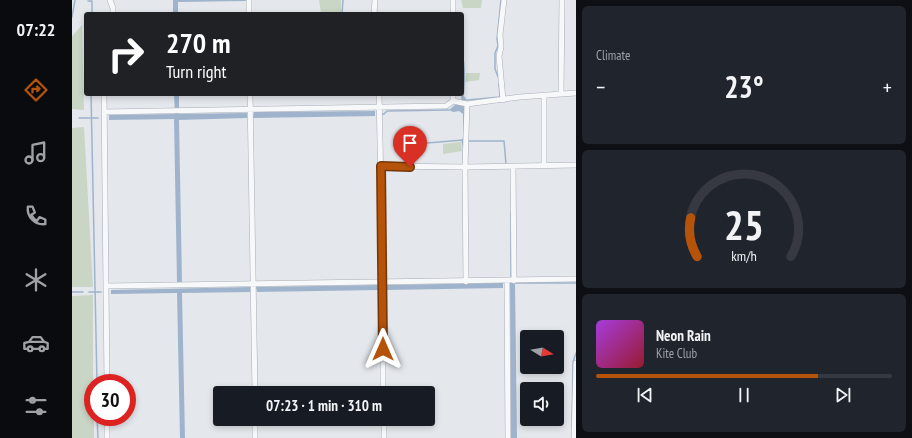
<!DOCTYPE html>
<meta charset="utf-8">
<style>
:root{--surface:#171b24;--page:#20242c;--text:#f1f3f6;--muted:#9ea1a6;--line:#363941;--accent:#b45309}
body{margin:0;font-family:"PT Sans Narrow",sans-serif;background:var(--page);color:var(--text);height:100vh;display:flex;flex-direction:column;font-size:15px;white-space:nowrap}
*{box-sizing:border-box;margin:0}
p{font-size:13px;color:var(--muted)}
.icon{flex:none;width:22px;height:22px;fill:none;stroke:currentColor;stroke-width:2;stroke-linecap:round;stroke-linejoin:round}
.map{position:relative;flex:1;overflow:hidden}
.drawer{display:flex;flex-direction:column;gap:6px;padding:6px;background:#0d0f14;width:336px}
.drawer>*{flex:none}
.banner{position:absolute;left:12px;top:12px;width:380px;height:84px;border-radius:4px;box-shadow:0 2px 6px #0003;background:#202124;color:#fff;overflow:hidden}
.needle{width:26px;rotate:101deg}
.fabs{position:absolute;left:448px;top:330px;display:grid;gap:8px}
.fabs a{display:grid;place-items:center;width:44px;height:44px;border-radius:4px;background:var(--surface);box-shadow:0 2px 6px #0003;font-size:20px}
.speed{position:absolute;left:12px;top:374px;display:flex;gap:8px;font-size:20px;font-weight:700;text-align:center}
.speed>*{display:grid;place-content:center;width:52px;height:52px;border-radius:50%;background:var(--surface);box-shadow:0 2px 6px #0003;line-height:1}
.speed .limit{border:6px solid #d22;background:#fff;color:#111}
.pin{position:absolute;display:grid;place-items:center;width:34px;height:34px;color:#fff;margin:-41px -17px;border-radius:50% 50% 50% 0;rotate:-45deg;box-shadow:0 0 4px #0007}
.pin .icon{rotate:45deg}
.me{position:absolute;width:44px;margin:-22px;rotate:0deg;stroke-linejoin:round;filter:drop-shadow(0 0 3px #0008)}
.turn{display:flex;align-items:center;gap:14px;height:84px;padding:0 16px;font-size:18px}
.turn .icon{width:52px;height:52px;stroke-width:2.5}
.turn b{display:block;font-size:28px;line-height:34px}
.big{font-size:30px;font-weight:800;line-height:1.1}
.drawer .tile{flex:1;display:flex;flex-direction:column;justify-content:center;gap:6px;min-width:0;padding:0 14px;border-radius:6px;background:var(--page)}
.drawer .dial{align-items:center;gap:0}
.dial svg{height:104px;overflow:visible;fill:none;stroke:var(--line);stroke-width:7;stroke-linecap:round;text-anchor:middle}
.dial text{fill:var(--text);stroke:none}
.song{display:flex;align-items:center;gap:12px}
.cover{width:48px;height:48px;border-radius:6px;background:linear-gradient(135deg,hsl(280 70% 55%),hsl(350 70% 35%))}
.played{height:4px;border-radius:2px;background:linear-gradient(90deg,var(--accent) 75%,var(--line) 75%)}
.keys{display:flex;justify-content:space-around;direction:ltr}
.heat{display:flex;justify-content:space-between;align-items:center;font-size:22px;direction:ltr}
.trip{position:absolute;left:141px;top:386px;width:222px;height:40px;border-radius:4px;background:var(--surface);box-shadow:0 2px 6px #0003;font-weight:800;line-height:40px;text-align:center}
main{display:flex;flex:1;min-height:0}
.tabs{display:flex;flex-direction:column;width:72px;justify-content:space-around;align-items:center;background:#090b0e;color:var(--muted)}
.tabs .icon{width:28px;height:28px}
.tabs .on{color:var(--accent)}
.tabs b{font-size:18px;color:var(--text)}
.map>svg:first-child{display:block}
.green{fill:#c9d6c5}
.water{fill:#9fb4cc}
.lines{fill:none;stroke-linecap:round;stroke-linejoin:round}
.stream{stroke:#9fb4cc;stroke-width:1.5}
.minor-casing{stroke:#a9aeb7;stroke-width:6}
.minor{stroke:#f7f8fa;stroke-width:5}
.route-casing{stroke:#753606;stroke-width:10}
.route{stroke:#b45309;stroke-width:7}
</style>
<main>
<nav class="tabs">
<b>07:22</b>
<svg class="icon on" aria-label="directions" viewBox="0 0 24 24"><path d="M12 3l9 9-9 9-9-9zM9 14v-3h6M13 9l2 2-2 2"/></svg>
<svg class="icon" aria-label="music" viewBox="0 0 24 24"><path d="M9 18V5l10-2v13"/><circle cx="6" cy="18" r="3"/><circle cx="16" cy="16" r="3"/></svg>
<svg class="icon" aria-label="phone" viewBox="0 0 24 24"><path d="M5 4h4l2 5-3 2q2 4 5 5l2-3 5 2v4C11 20 4 13 5 4z"/></svg>
<svg class="icon" aria-label="climate" viewBox="0 0 24 24"><path d="M12 3v18M4 7l16 10M4 17L20 7"/></svg>
<svg class="icon" aria-label="car" viewBox="0 0 24 24"><path d="M5 17H2v-5l4-1 3-4h7l3 4 3 1v5h-3M9 17h6M6 11h13"/><circle cx="7" cy="17" r="2"/><circle cx="17" cy="17" r="2"/></svg>
<svg class="icon" aria-label="filters" viewBox="0 0 24 24"><path d="M4 7h16M4 17h16"/><circle cx="9" cy="7" r="2"/><circle cx="15" cy="17" r="2"/></svg>
</nav>
<div class="map">
<svg width="504" height="438" viewBox="0 0 504 438">
<rect width="100%" height="100%" fill="#e4e7ec"/>
<!-- green -->
<path class="green" d="M247,0h22v13h-20z
M389,0h21l-1,8h-18z
M10,25l2,85 -12,-1v-73z
M394,73h14l-1,7 -14,2z
M12,127l9,160h-21v-159z
M389,142l1,9 -19,3v-10z
M21,295v122h1v21h-22v-142z"/>
<!-- water -->
<path class="water" d="M101,0h73v1l-68,1v12h-5z
M390,55h1c3,13 2,28 1,41l3,4 -2,1 -1,4 1,3v55l-3,2 1,-17 -2,-8 2,-2v-24l-4,-3 -6,1 -4,-2 7,-6 6,1v-5l-1,-1 2,-17z
M102,94h5v20l68,-1v5l-68,2 3,162h-5l-3,-163 -65,1v-5l66,-1z
M303,111v5l-122,2 1,-6z
M431,283v5l-117,2v-5z
M438,283h5l2,155h-6z
M306,285l1,5 -122,2 -1,-5z
M179,287l-1,5 -68,1 3,145h-5l-3,-145 -66,1v-4z"/>
<g class="lines">
<!-- stream -->
<path class="stream" d="M16,1h4v13
M270,14l1,-14
M0,17l3,-17
M427,79l-4,-10v-16l3,-7 -1,-7 4,-39
M19,94l6,289
M395,100l33,-3 -1,-13
M310,114h2l3,-3 62,-1
M7,118h19
M396,141h36l2,23
M355,143l36,-3
M439,278v-65
M442,284l1,-1h61
M0,292h11
M17,292h12
M25,417l1,21
M500,428l1,-66 3,-9"/>
<!-- minor casing -->
<g class="minor-casing">
<path id="minor" d="M38,0l3,8v6
M177,0v14
M302,14l1,-14
M381,14v-14
M489,93l1,-93
M32,94l3,289
M178,94l5,299
M307,94l4,189v110
M472,95v71
M431,100l-4,-44 2,-9 -1,-12 4,-35
M381,101l14,3 53,-7 56,-4
M381,101v-7
M32,112l342,-6 7,-5
M309,166l84,1 111,-2
M441,167l1,114
M435,281l1,157
M394,282l-1,-115 2,-63
M34,286l470,-7
M35,417v21
M183,419v19
M312,419v19
M502,438l2,-75"/>
</g>
<!-- minor -->
<use href="#minor" class="minor"/>
</g>
<g class="lines">
<!-- route casing -->
<g class="route-casing">
<path id="route" d="M311,349l-2,-183 29,1"/>
</g>
<!-- route -->
<use href="#route" class="route"/>
</g>
</svg>
<div class="fabs">
<a><svg class="needle" viewBox="-14 -14 28 28"><path d="M0-13l5 13h-10z" fill="#e53935"/><path d="M0 13l5-13h-10z" fill="#9ea1a6"/></svg></a>
<a><svg class="icon" aria-label="sound" viewBox="0 0 24 24"><path d="M4 9h4l5-4v14l-5-4H4zM17 9q2 3 0 6"/></svg></a>
</div>
<div class="speed"><div class="limit">30</div></div>
<div class="pin" style="left:338px;top:167px;background:#d93025"><svg class="icon" aria-label="arrive" viewBox="0 0 24 24"><path d="M6 21V4h12l-3 4 3 4H6"/></svg></div>
<svg class="me" style="left:311px;top:349px" viewBox="-20 -20 40 40"><path d="M0-17L14 15 0 8-14 15z" fill="#b45309" stroke="#fff" stroke-width="4"/></svg>
<div class="trip">07:23 · 1 min · 310 m</div>
<div class="banner">
<div class="turn"><svg class="icon" aria-label="right" viewBox="0 0 24 24"><path d="M7 20v-9h11M14 6l5 5-5 5"/></svg><div><b>270 m</b>Turn right</div></div>
</div>
</div>
<section class="drawer">
<div class="tile"><p>Climate</p>
<div class="heat"><a>−</a><b class="big">23°</b><a>+</a></div>
</div>
<div class="tile dial"><svg viewBox="0 0 100 80">
<path d="M14 69A42 42 0 1 1 86 69"/>
<path d="M14 69A42 42 0 0 1 9 39" stroke="#b45309"/>
<text x="50" y="56" font-size="32" font-weight="700">25</text>
<text x="50" y="72" font-size="11">km/h</text>
</svg></div>
<div class="tile">
<div class="song"><i class="cover"></i><div><b>Neon Rain</b><p>Kite Club</p></div></div>
<div class="played"></div>
<div class="keys"><svg class="icon" aria-label="previous" viewBox="0 0 24 24"><path d="M18 5L8 12l10 7zM5 5v14"/></svg><svg class="icon" aria-label="pause" viewBox="0 0 24 24"><path d="M8 5v14M16 5v14"/></svg><svg class="icon" aria-label="next" viewBox="0 0 24 24"><path d="M6 5l10 7-10 7zM19 5v14"/></svg></div>
</div>
</section>
</main>
